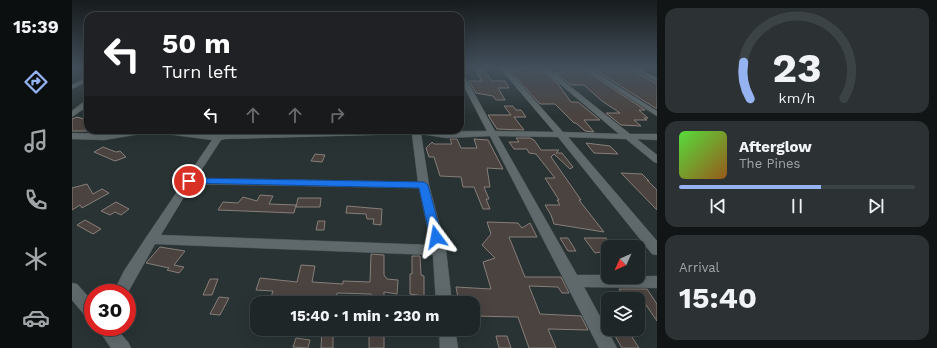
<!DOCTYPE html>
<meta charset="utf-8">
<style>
:root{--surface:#1f2627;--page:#2c3233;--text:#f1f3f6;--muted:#a1a5a7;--line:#3c4344;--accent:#95b2f1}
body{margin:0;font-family:"Work Sans",sans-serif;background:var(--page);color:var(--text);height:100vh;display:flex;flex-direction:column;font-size:15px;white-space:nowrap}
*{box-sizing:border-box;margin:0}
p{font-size:13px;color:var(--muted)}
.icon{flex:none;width:22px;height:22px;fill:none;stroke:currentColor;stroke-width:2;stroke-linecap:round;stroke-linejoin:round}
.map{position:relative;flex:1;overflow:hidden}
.drawer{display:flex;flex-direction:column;gap:8px;padding:8px;background:#111515;width:280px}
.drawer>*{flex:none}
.top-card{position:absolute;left:12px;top:12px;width:380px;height:122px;border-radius:12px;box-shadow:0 4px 16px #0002,0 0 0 1px var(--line);background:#202124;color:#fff;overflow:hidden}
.needle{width:26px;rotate:225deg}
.fabs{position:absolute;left:529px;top:240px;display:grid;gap:8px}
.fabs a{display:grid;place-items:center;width:44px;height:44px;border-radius:8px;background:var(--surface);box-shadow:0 4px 16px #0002,0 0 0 1px var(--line);font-size:20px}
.speed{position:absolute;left:12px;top:284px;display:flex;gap:8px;font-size:20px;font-weight:700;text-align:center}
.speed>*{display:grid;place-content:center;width:52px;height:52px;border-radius:50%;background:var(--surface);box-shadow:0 4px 16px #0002,0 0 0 1px var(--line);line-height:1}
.speed .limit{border:6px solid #d22;background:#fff;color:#111}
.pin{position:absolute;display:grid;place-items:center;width:34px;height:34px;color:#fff;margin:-17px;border:2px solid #fff;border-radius:50%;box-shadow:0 1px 4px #0007}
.me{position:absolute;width:44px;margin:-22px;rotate:347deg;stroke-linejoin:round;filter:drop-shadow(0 0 3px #0008)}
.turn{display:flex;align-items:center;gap:14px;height:84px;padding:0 12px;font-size:18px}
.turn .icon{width:52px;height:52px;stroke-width:2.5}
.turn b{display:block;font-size:28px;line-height:34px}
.lanes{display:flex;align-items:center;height:38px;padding:0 12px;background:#0003;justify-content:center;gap:20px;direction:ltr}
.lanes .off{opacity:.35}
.big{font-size:30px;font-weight:700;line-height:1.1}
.drawer .widget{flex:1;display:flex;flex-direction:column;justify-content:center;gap:6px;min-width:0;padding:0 14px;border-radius:12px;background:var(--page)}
.drawer .dial{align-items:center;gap:0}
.dial svg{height:104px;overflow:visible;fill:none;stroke:var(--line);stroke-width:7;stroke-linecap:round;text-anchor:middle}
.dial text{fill:var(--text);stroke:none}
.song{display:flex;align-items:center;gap:12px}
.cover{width:48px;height:48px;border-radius:6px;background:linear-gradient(135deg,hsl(110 70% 55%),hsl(30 70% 35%))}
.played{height:4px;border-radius:2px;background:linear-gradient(90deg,var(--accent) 60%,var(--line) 60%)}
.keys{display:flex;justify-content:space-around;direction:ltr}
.trip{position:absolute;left:178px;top:296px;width:230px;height:40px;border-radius:12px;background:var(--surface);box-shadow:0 4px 16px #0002,0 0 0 1px var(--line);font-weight:700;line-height:40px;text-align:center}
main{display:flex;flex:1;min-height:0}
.tabs{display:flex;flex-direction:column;width:72px;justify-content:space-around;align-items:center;background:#0c0f10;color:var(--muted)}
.tabs .icon{width:28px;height:28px}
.tabs .on{color:var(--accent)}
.tabs b{font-size:18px;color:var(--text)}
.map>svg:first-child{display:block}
.building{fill:#4b433f;stroke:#877e79}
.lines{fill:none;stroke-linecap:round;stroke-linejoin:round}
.minor-casing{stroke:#495152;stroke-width:1}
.minor{fill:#5f696b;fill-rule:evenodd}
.route{fill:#1a73e8;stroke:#114b97}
</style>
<main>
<nav class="tabs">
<b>15:39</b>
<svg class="icon on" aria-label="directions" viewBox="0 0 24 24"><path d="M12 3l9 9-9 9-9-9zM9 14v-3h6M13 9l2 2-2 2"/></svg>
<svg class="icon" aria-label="music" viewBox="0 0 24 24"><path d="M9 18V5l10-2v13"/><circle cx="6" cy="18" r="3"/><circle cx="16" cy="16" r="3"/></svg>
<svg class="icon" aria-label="phone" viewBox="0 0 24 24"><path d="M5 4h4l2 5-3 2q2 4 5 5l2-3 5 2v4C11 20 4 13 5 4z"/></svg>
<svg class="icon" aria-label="climate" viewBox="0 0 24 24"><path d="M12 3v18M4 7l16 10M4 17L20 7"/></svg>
<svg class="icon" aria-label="car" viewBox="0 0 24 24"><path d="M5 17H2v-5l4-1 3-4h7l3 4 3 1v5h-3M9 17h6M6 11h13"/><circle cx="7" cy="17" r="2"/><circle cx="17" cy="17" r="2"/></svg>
</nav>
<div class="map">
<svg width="585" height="348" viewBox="0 0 585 348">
<rect width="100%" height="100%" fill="#293334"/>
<!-- building -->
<path class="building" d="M486,68h24l63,42h-6l9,8h-4l3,2h-13l7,6 -20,-1 -15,-12h14l-18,-12 -18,-16h-13l-16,-12h10z
M520,68h36l29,16v25z
M448,69h10l3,3h11l14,12 13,18h7l22,18h-16l10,12 -9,-1 -9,-8h-2l-19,-19h-15l-30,-33 11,-1z
M404,71h8l8,10h13l4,7h-11l7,12h-9l-3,-4 -17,-3 -7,-12h13z
M432,106h9l3,4h5l5,7h-12l10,13 -27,-1 -9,-14h23z
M5,117l7,2 4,-1v13h-16v-12z
M444,138h14l4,2 7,10h18l-3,3h6l11,14 -3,2 -16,-15 -3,3 30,43h-2l25,32 -50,-8 -3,-9 -6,-10h15l-3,-5h2l-14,-22h10l-19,-24 -7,-1 -2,-4h-13l-5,-7h10z
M378,139h7l4,9h16l-3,-9 14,1 15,29 -16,-1 3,19h-6l5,12h-3l4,10h-7l-9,-22h-11l-2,-10 -21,-1 -6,-19h-5l-3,-9 6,-6 2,2h18z
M514,143l24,3 8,8 -24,-1z
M31,147l13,5 4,-1 6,6 -11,4 -21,-9z
M243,154l10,1 -3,7 -11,-1z
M549,173l21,1 7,7 -2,-1 10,10v20z
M15,184l6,10 9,-5 7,4 -27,15 -2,-3 -8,5v-22z
M188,195l13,1 -4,8 27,1 -2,8 -76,-3 5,-8 15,1 5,-6 14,4z
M226,198h23l-1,9h-24z
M44,202l13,7 -8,6 -6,-3 -5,3 -9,-4z
M275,206l35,3 -1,16 -8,-1 1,-5h-7l-1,-5 -20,-1z
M13,220l16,9 -8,5 -16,-9z
M246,221h7l-1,9h-8z
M415,222l31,1 4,5 8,-5 7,14h-28l16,40h36l8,16h-7l-4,-6 -29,-1 11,28 41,2 7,14 -40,-1 8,19h-27l-11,-31 -45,-1v-13h-14l-3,-16 35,2 -8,-27 12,-4 -13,-13 9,-11z
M488,238h8l8,13h-8z
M512,238h22l7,9h-5v14l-7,-9 -6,1z
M88,247l25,4 -11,14 10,2 -5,6 -12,-3 2,-2 -23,-5z
M299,254l13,1v20l3,4 11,1 -1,14 -13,-2v11h-13v-9l-34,-1 -1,10h-67l4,-12 -17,-1 4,-12 37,4 4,-17 14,1 -3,16 31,2v-3l27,1z
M340,256h8l1,19 3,1v20l-14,-2v-20h2z
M138,279h8l-6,16h-9z
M547,289h28l10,15v17l-13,-19h-6v-3h-13z
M147,297l10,1 -9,17 -10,-1z
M250,329h11v19h-12z
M297,329h15v19h-15z
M539,329h16l12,19h-17z
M424,336h11l4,12h-12z
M224,338l14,2 -2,8 -15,-1z"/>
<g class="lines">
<!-- minor casing -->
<g class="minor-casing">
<path id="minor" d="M428,68h6l57,64 56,2 -78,-66h6l83,66h27v6l-20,-1 20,16v8l-3,-1 -28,-23 -58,-2 89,104v14l-5,-1 -94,-117 -60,-1 79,139h31v2l49,-1v12l-73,-1 33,61h-18l-109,-212 -44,2 -25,-4 8,51 17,65 6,53h-16l-3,-48 -278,-11 -28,50 -14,-1 11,-22 23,-35 65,-96 -60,-8 -48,8 -32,-1v-6l32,1 31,-4h38l45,5 7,-2c49,-1 98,-3 146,-3 39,0 77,2 116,1l-27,-52v-8l3,2 32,58 59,1zM340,134l6,48 -222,-4 25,-38 4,-1zM120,184l227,4 12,57 -270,-10z
M511,68h6l68,43v5z
M559,68h6l20,10v4z
M12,79l2,1v2l-14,7v-4z
M13,101h3v5l-16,11v-6z
M0,283l5,1 16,18v18l-6,-2 -15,-18z
M25,327h18l13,15 3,6h-20z
M367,329h16l3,19h-18z"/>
</g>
<!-- minor -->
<use href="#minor" class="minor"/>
</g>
<!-- sky -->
<linearGradient id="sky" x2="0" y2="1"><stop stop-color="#171c1d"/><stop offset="0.59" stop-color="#43505c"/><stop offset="1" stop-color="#43505c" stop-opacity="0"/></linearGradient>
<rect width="585" height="116" fill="url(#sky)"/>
<!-- route -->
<path class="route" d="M117,178l235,4 4,3 14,52 -2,3 -4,1 -4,-1 -2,-3 -11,-49 -234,-5 -1,-2 1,-2z"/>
</svg>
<div class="fabs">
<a><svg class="needle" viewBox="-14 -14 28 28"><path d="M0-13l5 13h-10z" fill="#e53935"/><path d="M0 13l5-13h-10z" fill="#a1a5a7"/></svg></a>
<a><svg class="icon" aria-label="layers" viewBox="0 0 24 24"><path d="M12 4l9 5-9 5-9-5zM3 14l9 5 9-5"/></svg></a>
</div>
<div class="speed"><div class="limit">30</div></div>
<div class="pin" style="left:117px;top:181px;background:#d93025"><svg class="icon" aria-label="arrive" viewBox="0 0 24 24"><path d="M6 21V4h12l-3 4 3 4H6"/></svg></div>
<svg class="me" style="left:364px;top:237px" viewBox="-20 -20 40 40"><path d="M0-17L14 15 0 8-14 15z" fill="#1a73e8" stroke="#fff" stroke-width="4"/></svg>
<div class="trip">15:40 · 1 min · 230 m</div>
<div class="top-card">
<div class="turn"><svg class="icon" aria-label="left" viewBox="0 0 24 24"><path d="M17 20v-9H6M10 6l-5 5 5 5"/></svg><div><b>50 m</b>Turn left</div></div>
<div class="lanes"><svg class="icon" aria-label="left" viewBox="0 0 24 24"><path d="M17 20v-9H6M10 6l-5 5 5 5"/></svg><svg class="icon off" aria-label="ahead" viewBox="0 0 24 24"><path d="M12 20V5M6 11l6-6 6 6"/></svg><svg class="icon off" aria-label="ahead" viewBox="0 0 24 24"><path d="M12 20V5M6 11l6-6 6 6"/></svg><svg class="icon off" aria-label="right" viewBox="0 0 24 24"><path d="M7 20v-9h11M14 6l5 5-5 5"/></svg></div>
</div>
</div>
<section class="drawer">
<div class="widget dial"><svg viewBox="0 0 100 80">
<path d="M14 69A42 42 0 1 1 86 69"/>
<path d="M14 69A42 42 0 0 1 9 41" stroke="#95b2f1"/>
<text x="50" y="56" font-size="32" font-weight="700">23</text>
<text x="50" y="72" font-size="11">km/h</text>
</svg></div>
<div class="widget">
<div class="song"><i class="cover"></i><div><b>Afterglow</b><p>The Pines</p></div></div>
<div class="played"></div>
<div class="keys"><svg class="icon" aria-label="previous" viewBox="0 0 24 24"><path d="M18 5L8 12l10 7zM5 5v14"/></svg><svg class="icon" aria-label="pause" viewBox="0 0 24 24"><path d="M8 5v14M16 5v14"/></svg><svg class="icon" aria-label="next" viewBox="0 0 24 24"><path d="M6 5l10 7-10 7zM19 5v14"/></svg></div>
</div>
<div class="widget"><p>Arrival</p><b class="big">15:40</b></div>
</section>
</main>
